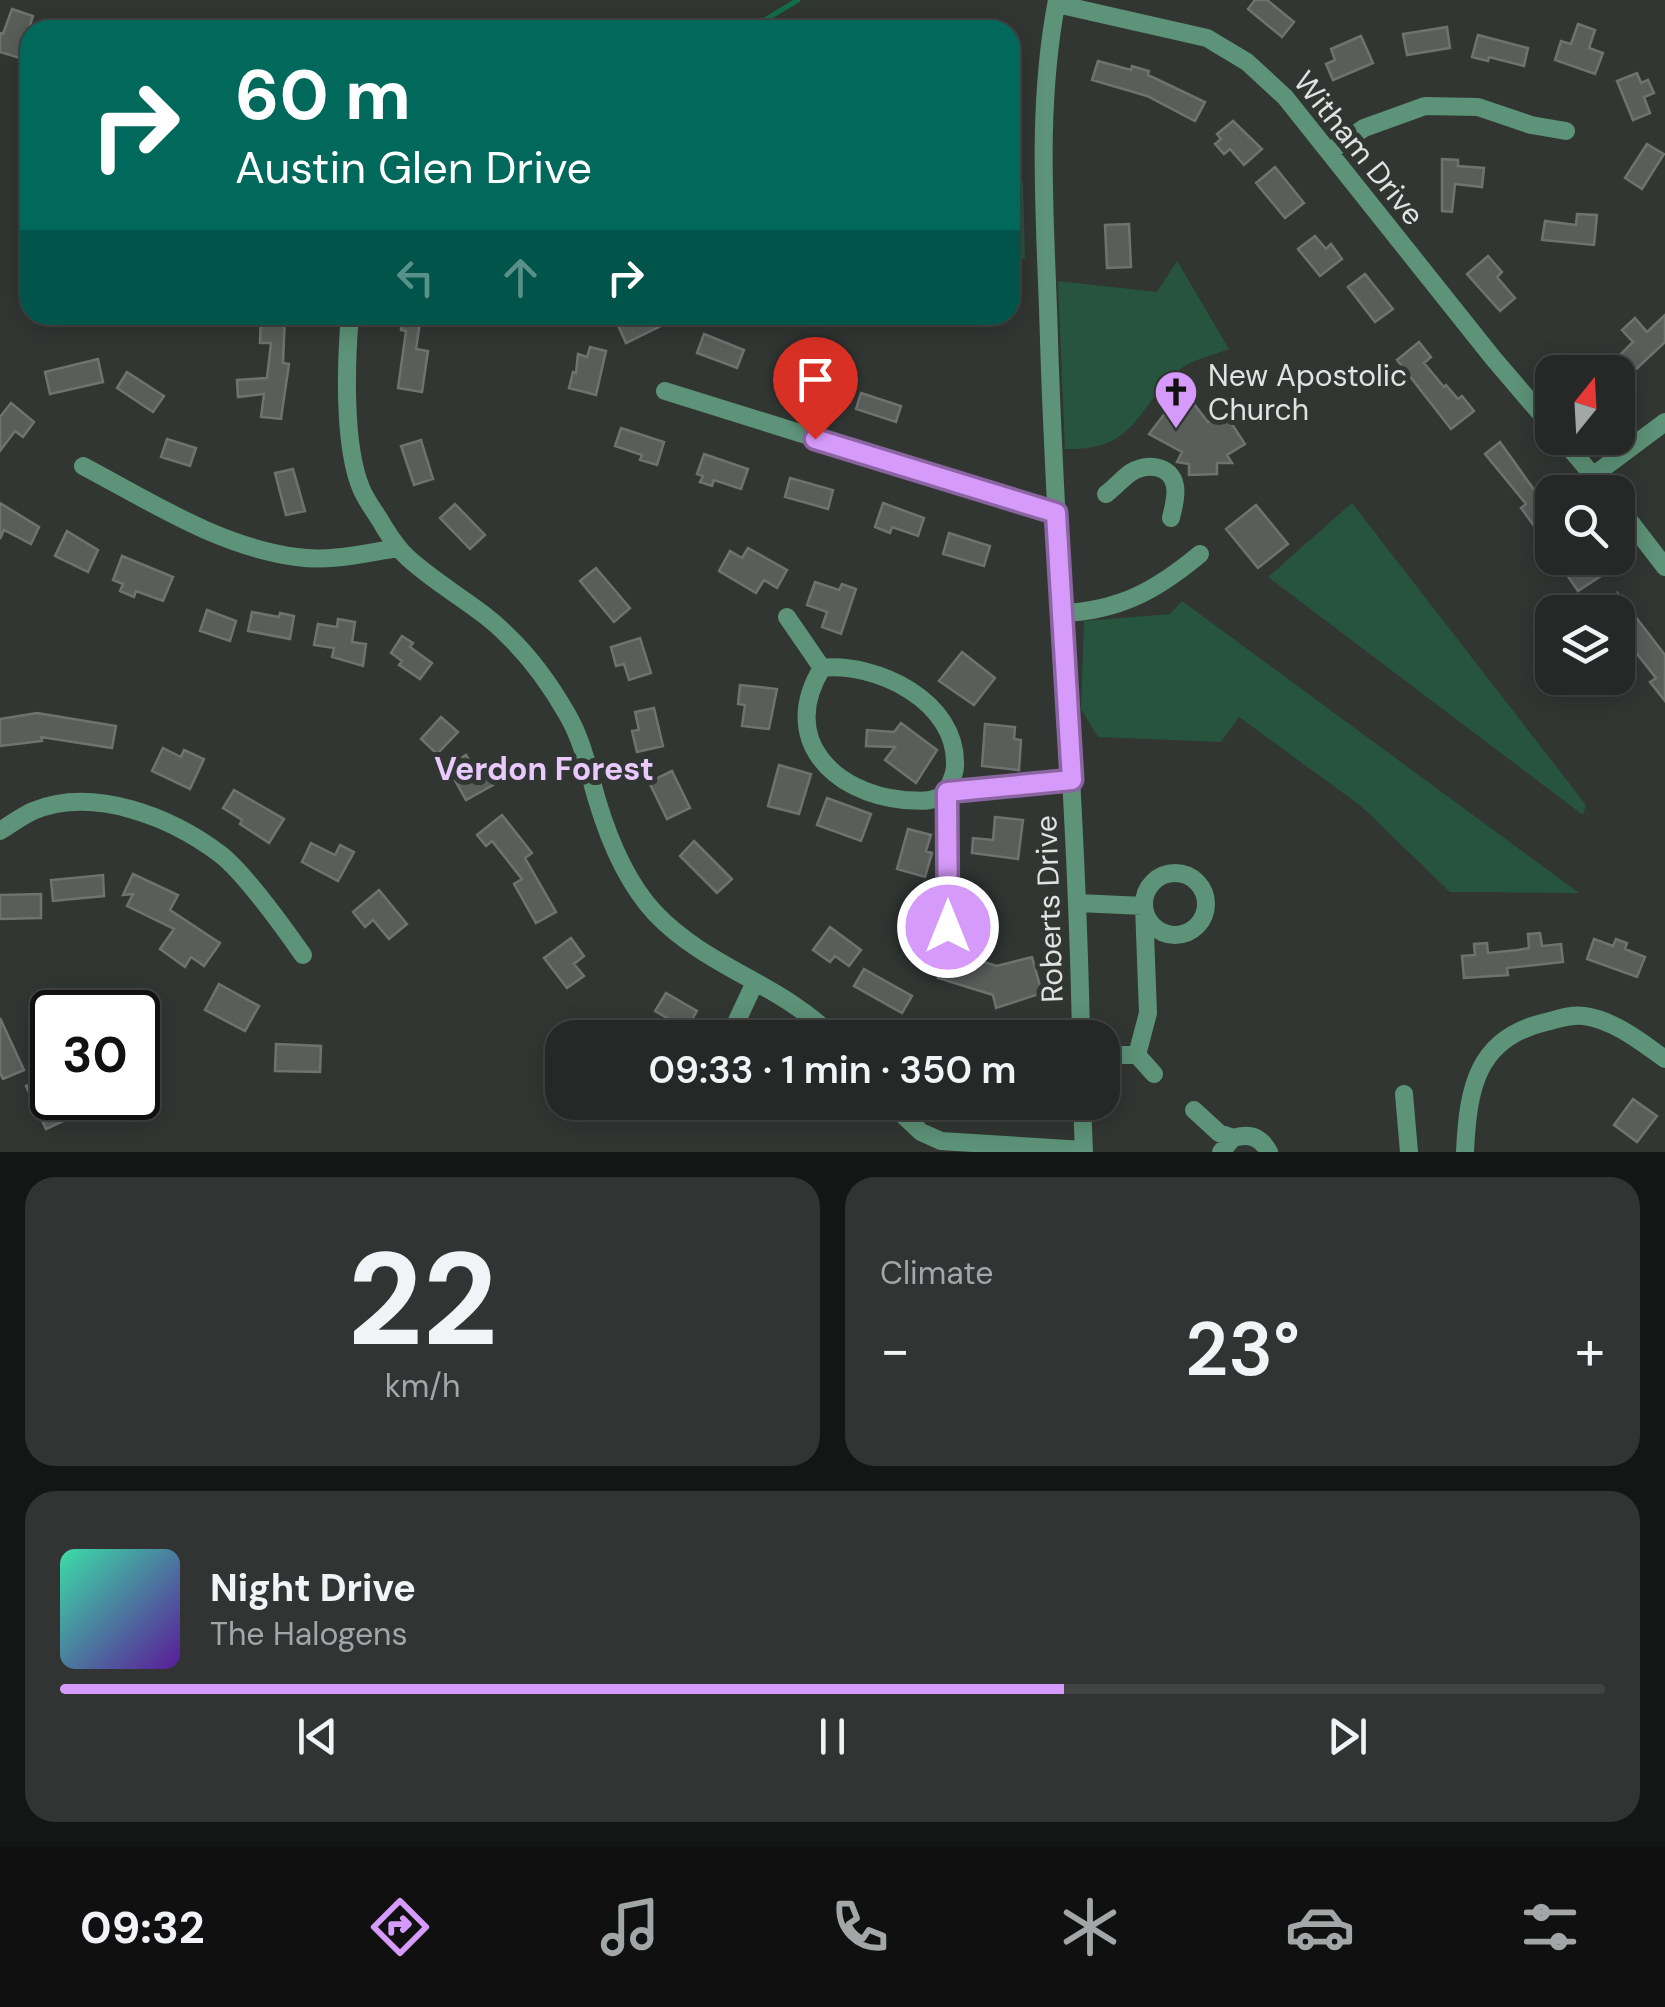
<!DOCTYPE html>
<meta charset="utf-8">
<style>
:root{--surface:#252826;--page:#313432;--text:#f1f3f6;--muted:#a3a6a7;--line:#424443;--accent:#d69bfa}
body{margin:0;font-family:"DM Sans",sans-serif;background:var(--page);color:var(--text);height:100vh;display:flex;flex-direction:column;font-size:38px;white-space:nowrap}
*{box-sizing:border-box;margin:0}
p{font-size:32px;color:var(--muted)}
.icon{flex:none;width:55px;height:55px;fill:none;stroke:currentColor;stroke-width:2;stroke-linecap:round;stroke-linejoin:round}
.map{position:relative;height:1152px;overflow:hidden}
.drawer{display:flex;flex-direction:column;gap:25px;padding:25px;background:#141615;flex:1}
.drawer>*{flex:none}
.guide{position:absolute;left:20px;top:20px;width:1000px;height:305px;border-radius:30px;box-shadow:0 5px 25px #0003,0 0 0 2px var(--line);background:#00695c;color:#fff;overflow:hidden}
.needle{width:65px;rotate:18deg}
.controls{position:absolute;left:1535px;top:355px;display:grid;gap:20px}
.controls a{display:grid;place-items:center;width:100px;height:100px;border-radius:20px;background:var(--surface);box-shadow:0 5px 25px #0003,0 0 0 2px var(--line);font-size:50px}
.speed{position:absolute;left:30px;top:990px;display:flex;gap:20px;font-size:50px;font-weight:700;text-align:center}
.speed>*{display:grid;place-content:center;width:130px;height:130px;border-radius:50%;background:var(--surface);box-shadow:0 5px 25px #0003,0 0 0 2px var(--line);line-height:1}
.speed .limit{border:5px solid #111;border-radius:15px;background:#fff;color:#111}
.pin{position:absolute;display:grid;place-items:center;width:85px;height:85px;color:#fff;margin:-102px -42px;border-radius:50% 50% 50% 0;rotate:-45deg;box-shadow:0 0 10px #0007}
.pin .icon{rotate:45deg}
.me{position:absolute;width:110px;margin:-55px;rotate:0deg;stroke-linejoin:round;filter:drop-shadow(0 0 8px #0008)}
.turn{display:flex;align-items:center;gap:35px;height:210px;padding:0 50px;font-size:45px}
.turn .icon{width:130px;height:130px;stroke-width:2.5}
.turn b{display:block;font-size:70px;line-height:85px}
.lanes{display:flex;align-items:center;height:95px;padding:0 50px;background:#0003;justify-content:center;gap:50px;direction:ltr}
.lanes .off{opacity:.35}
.big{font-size:75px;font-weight:600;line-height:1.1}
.drawer .card{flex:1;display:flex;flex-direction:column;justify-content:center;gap:15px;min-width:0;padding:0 35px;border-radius:30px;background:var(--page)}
.drawer .dial{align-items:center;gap:0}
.dial b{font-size:130px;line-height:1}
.song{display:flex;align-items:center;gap:30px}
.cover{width:120px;height:120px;border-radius:15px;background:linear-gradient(135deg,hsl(160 70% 55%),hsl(270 70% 35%))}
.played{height:10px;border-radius:5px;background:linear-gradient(90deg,var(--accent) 65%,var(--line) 65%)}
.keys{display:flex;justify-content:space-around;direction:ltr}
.heat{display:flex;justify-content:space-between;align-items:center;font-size:55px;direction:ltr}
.drawer .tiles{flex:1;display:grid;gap:25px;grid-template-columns:1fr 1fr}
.card:last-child{grid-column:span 2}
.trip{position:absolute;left:545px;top:1020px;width:575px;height:100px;border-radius:30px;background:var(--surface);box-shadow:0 5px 25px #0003,0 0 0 2px var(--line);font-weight:600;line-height:100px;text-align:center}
.tabs{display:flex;height:160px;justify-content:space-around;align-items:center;background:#0f100f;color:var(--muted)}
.tabs .icon{width:70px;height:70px}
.tabs .selected{color:var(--accent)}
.tabs b{font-size:45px;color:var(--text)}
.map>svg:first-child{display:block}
.green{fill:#27543f}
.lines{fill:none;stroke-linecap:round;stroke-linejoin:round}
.stream{stroke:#126d4b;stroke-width:5}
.building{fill:#595e5b;stroke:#6e7370;stroke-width:2.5}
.minor{stroke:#5d9378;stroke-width:18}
.route-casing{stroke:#8b65a2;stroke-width:25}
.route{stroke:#d69bfa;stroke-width:18}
.labels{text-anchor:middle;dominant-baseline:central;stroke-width:10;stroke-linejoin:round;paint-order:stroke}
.street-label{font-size:30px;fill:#e0e3e1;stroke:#313633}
.poi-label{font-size:30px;fill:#e0e3e1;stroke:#313633;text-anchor:start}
.neighbourhood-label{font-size:32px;font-weight:bold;fill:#e9c9fe;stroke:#313633}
</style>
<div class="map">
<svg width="1665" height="1152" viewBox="0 0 1665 1152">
<rect width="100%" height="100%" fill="#313633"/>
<!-- green -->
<path class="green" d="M1010,178l13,4 2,77 -15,-3z
M1177,261l52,88c-15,6 -39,11 -51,22 -43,38 -41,80 -113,78l-7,-168 99,11z
M1352,503l234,302 -3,10 -315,-238z
M1182,601l397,292 -129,-1 -89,-86 -122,-89 -18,25 -123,-5 -17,-28 3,-88 86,-7z"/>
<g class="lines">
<!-- stream -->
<path class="stream" d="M748,30l50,-30"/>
</g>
<!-- building -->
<path class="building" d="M1255,0h12l27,22 -12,15 -34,-28z
M12,9l21,7 -10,31 4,1 -4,11 -23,-7v-19l3,1z
M1578,24l17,6 -6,18 14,5 -8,21 -40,-14 6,-19 10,3z
M1447,27l3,21 -43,7 -4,-21z
M1478,35l50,13 -4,18 -35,-9 -1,4 -16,-4z
M1361,36l12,27 -40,17 -7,-16 9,-4 -4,-11z
M1098,61l33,9 1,-4 17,5 -1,4 57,27 -10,19 -48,-25 -55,-16z
M1637,73l4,10 7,-3 6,13 -10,4 6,16 -17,7 -16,-39z
M1233,121l29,28 -18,16 -14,-16 -6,5 -9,-10 6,-5 -4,-5z
M1647,144l17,10 -22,35 -17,-11z
M1442,159l16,1v6l26,2 -2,19 -27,-3 -3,28 -10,-1z
M1275,167l29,36 -19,15 -29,-35z
M1577,214l20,1 -3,30 -52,-5 3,-19 31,4z
M1129,224l2,43 -24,1 -2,-43z
M1315,236l11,13 5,-5 11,15 -22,17 -22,-27z
M1488,256l14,16 -5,5 18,21 -15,13 -33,-37z
M1365,274l28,35 -18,13 -27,-35z
M261,315h24l-2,48 6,1 -8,55 -20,-2 3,-23 -26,3 -1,-17 30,-2 4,-35h-11z
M404,315h17l-5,34 12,2 -6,41 -24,-4 8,-57 -5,-1z
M633,315h28l4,9 -39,19 -9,-20z
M1665,315v27l-47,44v-14h-15l30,-30 -11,-12 13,-12 12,14z
M704,334l40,16 -7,18 -40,-15z
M1419,342l12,15 -7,6 20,24 2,-2 12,14 4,-3 12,15 -23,18 -54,-69z
M590,347l16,4 -10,44 -27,-7 4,-16 3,1 2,-19 9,3z
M98,359l5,23 -53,12 -5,-22z
M794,369l40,16 -6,15 -40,-16z
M127,372l37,24 -11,16 -36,-24z
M1183,390l25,32 16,-10 21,32 -18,11 5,8h-15v11l-28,1v-11l-12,-2 5,-10 -33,-18z
M861,393l40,13 -5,16 -40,-13z
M11,403l23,19 -11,15 -8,-6 -15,20v-34z
M621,428l43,14 -7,23 -17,-5 2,-5 -27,-9z
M167,439l29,9 -6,18 -29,-9z
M421,440l12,39 -19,6 -13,-39z
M1500,442l52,73v17l-9,6 -22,-30 5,-4 -41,-50z
M704,454l44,15 -7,20 -27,-9 -2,6 -12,-4 3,-6 -6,-2z
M293,469l12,42 -19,4 -11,-42z
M790,478l43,12 -5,19 -43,-12z
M0,503l39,24 -8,17 -27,-14 -4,9z
M883,503l41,15 -6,18 -26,-9 -2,6 -15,-6z
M455,504l30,31 -15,14 -30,-31z
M1256,505l32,39 -30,24 -32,-39z
M67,531l31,19 -10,22 -33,-16z
M949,533l41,13 -6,20 -41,-12z
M748,548l39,22 -10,18 -13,-8 -8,13 -37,-22 11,-20 12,7z
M122,556l51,21 -10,24 -27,-10 -2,6 -14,-6 3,-7 -10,-4z
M1565,558h14l6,7 5,-4 11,15 -23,15 -20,-29z
M596,568l34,40 -16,14 -34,-41z
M815,582l24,8 3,-6 14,5 -15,45 -19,-7 5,-15 -20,-7z
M1618,594l47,61v46l-15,-19 6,-4 -38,-48v-18h-16l16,-11z
M207,610l29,11 -6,20 -30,-10z
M252,612l27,5 1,-4 14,3 -4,23 -42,-8z
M338,619l17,3 -3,20 14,2 -3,22 -31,-9 2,-9 -20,-3 4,-21 19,3z
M402,636l11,7 -3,4 22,16 -12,16 -21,-14 3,-4 -11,-8z
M640,638l11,35 -22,7 -5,-16 -8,2 -5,-19z
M962,652l33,26 -21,27 -35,-24z
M740,685l37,4 -8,40 -27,-3 3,-21 -7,-1z
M654,708l9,38 -26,6 -5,-21 7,-1 -4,-18z
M37,713l79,13 -4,22 -71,-11 1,4 -42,5v-27z
M441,717l17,15 -21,22 -16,-15z
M901,723l36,27 -21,33 -31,-23 10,-13 -29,-1 1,-16 27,2z
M985,724l30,3 -1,12 7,1 -2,30 -37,-4z
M163,748l18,9 3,-7 20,9 -14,30 -38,-18z
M466,755l10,16 7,-4 10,18 -27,15 -19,-34z
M779,765l32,9 -12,40 -31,-8z
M672,771l18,37 -23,11 -18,-37z
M234,790l50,29 -15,24 -29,-19 2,-4 -19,-12z
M827,798l44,16 -10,27 -44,-16z
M502,815l30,38 -7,5 31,54 -20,11 -22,-39 8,-5 -30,-38 -6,5 -9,-11z
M995,817l28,3 -5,39 -46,-6 1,-15 20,2z
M908,829l23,6 -5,16 6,2 -7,24 -28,-8z
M694,841l38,38 -15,14 -37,-37z
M311,843l24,12 5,-10 14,7 -16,29 -36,-19z
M133,874l45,21 -8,15 50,33 -16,23 -13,-9 -6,10 -25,-18 14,-20 -47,-23 6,-12 -10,1z
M103,875l1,21 -51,5 -2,-21z
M379,890l28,34 -18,15 -16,-19 -8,7 -12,-15z
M41,894v24l-41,1v-24z
M830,927l31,23 -12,16 -14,-10 -5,6 -17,-12z
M1540,933l2,13 19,-2 2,18 -56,6 1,7 -44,3 -2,-22 13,-1 -1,-11 13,-1 1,10 30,-3 11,-2 -1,-14z
M571,938l13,18 -10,8 10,12 -17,12 -23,-30z
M1594,939l19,7 3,-7 11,4 -2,6 20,8 -8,20 -50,-18z
M946,951l51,15 35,-9 10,36 -46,15 -3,-13 -55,-17z
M864,969l48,27 -10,17 -48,-27z
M219,984l40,22 -14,25 -40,-21z
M666,993l31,18 -11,18 -31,-18z
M0,1018l24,52 -21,9 -3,-6z
M276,1044l45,2 -1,26 -45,-1z
M40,1080l5,10 7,-4v12h6l10,21 -22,10 -20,-43z
M1633,1099l24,17 -20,26 -23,-17z"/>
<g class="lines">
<!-- minor -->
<path class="minor" d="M1057,0c-22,113 -11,226 -8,340 7,233 28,465 32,698
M1057,4l150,34 40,24 38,35 208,261 59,69
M1329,152l35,-24 61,-22 53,1 53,18 35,6
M350,315c-4,46 -7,130 11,173 5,13 16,26 23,39 7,11 13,21 23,30 31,29 72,49 101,79 24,23 43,50 59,78 16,27 21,56 30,86 12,40 29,82 58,113 52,55 127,71 179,125
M665,391l391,122
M1561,438l46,54
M83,466c68,36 137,81 214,91 33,5 68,-4 101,-9
M1594,475l71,-53
M1106,494c8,-6 16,-15 24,-21 16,-10 41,-9 45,13 2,11 -2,22 -4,32
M1618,506l47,61
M1062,613c57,-2 95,-23 138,-59
M787,617l35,51
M0,831c11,-7 22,-15 33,-20 61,-25 138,6 187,43 25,19 64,74 83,101
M1144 904a31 31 0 1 1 62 0a31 31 0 1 1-62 0Z
M1078,903l66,3 4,107 -11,42
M948,927c0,-44 -4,-88 -1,-132 1,-10 8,-19 8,-29 3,-65 -79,-104 -133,-98 -43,70 10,125 82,132 17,1 29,3 43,-8l126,-12
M729,1038l26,-56
M1102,1055h35l17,19
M1404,1094l5,58
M889,1102l32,30 20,9 143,9
M1082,1102l2,50
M696,1106l2,-4
M1194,1110l25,23 14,5
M1221,1152l12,-14c16,-5 28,-1 36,14
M1465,1152c3,-63 11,-114 81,-130 12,-3 25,-8 38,-6 30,4 57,26 81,43"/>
</g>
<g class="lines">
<!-- route casing -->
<g class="route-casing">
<path id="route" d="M815,439l241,74 16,267 -125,12 1,135"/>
</g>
<!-- route -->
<use href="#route" class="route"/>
</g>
<!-- icons -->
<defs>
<g id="church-pin" transform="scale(2.25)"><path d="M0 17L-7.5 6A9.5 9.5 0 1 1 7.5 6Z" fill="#d69bfa" stroke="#313633"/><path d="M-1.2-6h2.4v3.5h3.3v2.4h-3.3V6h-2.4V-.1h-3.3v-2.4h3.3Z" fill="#111"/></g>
</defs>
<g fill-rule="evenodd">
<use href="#church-pin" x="1176" y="392"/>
</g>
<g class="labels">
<!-- street labels -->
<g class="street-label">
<text transform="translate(1359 148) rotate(51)">Witham Drive</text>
<text transform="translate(1049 909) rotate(-92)">Roberts Drive</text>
</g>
<!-- poi labels -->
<g class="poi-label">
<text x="1208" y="375">New Apostolic<tspan x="1208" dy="34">Church</tspan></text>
</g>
<!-- neighbourhood labels -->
<g class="neighbourhood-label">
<text x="544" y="769">Verdon Forest</text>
</g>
</g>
</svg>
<div class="controls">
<a><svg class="needle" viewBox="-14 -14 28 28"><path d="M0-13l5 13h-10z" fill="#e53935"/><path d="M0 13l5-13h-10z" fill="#a3a6a7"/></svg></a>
<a><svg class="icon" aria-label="search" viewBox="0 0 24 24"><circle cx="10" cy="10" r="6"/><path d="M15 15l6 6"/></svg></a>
<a><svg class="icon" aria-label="layers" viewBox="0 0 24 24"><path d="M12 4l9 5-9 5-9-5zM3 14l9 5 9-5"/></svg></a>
</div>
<div class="speed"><div class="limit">30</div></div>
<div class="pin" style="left:815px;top:439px;background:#d93025"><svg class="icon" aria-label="arrive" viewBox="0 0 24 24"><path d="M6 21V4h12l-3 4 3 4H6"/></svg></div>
<svg class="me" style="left:948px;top:927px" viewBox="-20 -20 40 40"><circle r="17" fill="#d69bfa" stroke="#fff" stroke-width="3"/><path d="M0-11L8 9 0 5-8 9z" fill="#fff"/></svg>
<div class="trip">09:33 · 1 min · 350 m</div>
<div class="guide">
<div class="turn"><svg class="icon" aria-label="right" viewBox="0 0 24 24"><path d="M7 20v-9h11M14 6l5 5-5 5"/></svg><div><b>60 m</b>Austin Glen Drive</div></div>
<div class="lanes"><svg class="icon off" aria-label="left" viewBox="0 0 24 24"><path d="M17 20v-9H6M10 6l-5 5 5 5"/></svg><svg class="icon off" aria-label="ahead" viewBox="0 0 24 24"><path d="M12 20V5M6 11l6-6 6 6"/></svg><svg class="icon" aria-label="right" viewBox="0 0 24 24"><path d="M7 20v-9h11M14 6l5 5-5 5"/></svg></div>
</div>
</div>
<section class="drawer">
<div class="tiles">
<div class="card dial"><b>22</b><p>km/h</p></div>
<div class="card"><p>Climate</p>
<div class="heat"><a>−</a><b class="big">23°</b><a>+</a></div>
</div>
<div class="card">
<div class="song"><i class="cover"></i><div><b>Night Drive</b><p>The Halogens</p></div></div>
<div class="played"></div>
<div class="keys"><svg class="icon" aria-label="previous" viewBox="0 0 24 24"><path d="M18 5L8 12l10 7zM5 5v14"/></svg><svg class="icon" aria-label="pause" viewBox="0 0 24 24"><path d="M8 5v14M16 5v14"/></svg><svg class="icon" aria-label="next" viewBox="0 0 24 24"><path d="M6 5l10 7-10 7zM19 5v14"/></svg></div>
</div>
</div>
</section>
<nav class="tabs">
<b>09:32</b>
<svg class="icon selected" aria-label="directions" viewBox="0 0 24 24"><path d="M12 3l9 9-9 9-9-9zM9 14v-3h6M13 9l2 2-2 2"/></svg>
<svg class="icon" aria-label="music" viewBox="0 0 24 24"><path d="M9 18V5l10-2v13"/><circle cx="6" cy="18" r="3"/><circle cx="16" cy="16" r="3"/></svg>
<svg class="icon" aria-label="phone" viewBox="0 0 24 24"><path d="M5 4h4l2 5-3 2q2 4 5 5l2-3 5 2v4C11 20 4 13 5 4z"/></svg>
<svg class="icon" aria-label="climate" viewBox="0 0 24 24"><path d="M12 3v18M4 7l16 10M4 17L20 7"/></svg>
<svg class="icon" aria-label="car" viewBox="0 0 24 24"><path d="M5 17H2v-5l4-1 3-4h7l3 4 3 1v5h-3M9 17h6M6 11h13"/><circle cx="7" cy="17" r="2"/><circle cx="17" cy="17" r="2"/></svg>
<svg class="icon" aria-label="filters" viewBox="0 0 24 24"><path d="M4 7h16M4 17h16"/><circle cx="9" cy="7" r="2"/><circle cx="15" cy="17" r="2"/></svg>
</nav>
